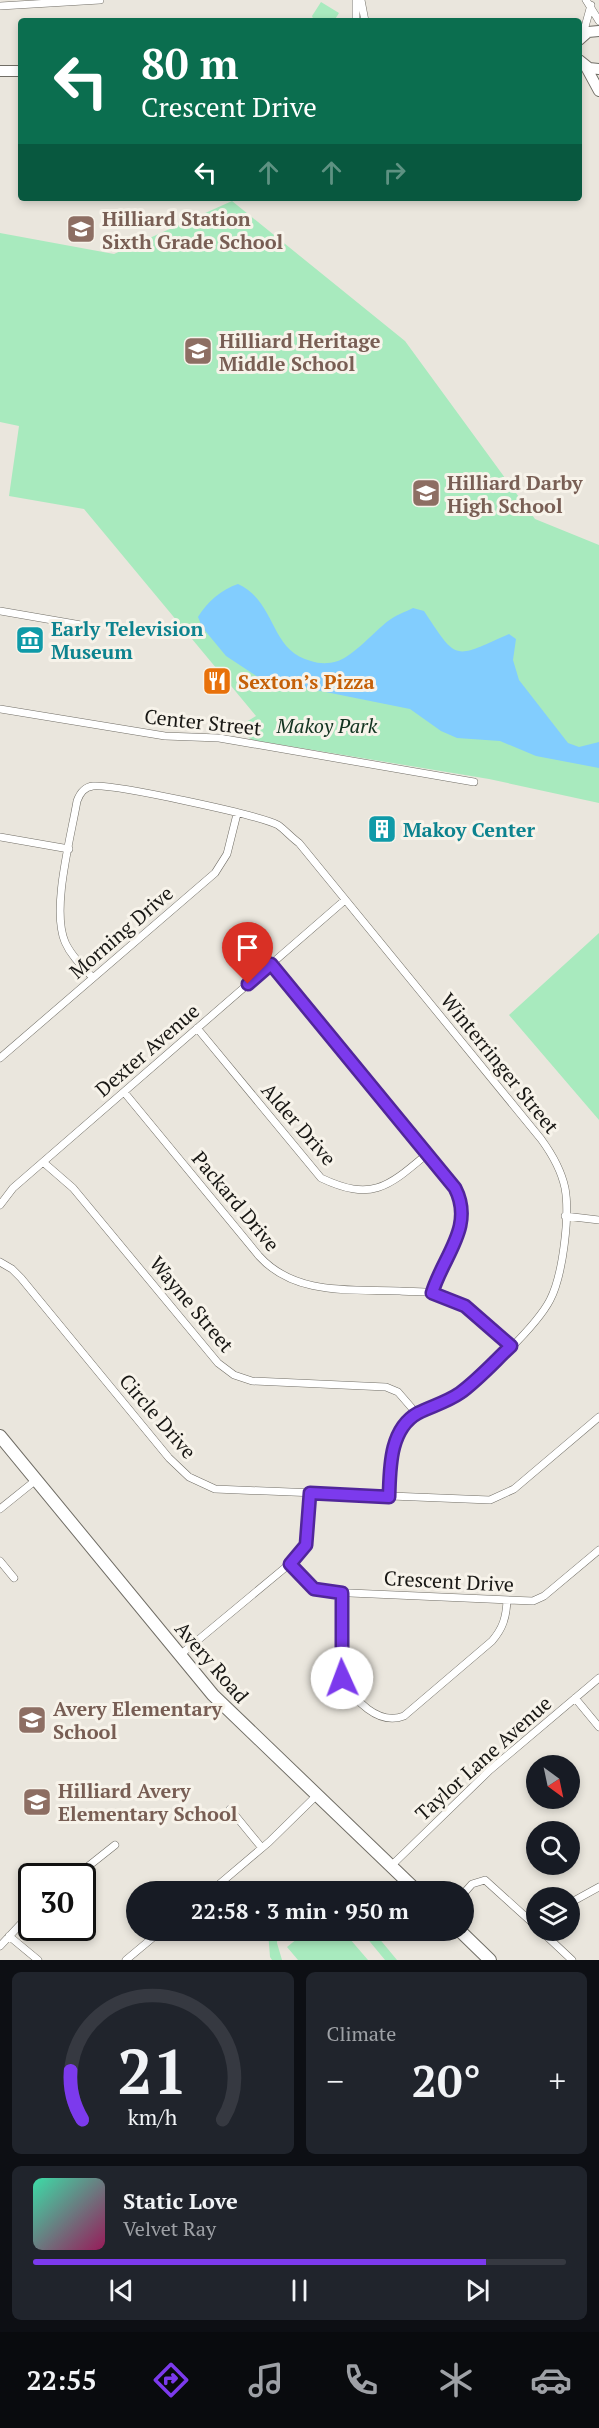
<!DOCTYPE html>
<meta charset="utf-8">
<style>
:root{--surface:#171b24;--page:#20242c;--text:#f1f3f6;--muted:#9ea1a6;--line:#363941;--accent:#7c3aed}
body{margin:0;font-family:"PT Serif",serif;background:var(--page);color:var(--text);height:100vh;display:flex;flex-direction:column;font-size:22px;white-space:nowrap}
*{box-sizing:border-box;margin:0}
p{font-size:20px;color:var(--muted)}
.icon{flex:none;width:33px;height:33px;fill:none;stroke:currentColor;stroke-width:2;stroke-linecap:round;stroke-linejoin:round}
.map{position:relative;height:1960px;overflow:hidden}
.drawer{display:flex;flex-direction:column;gap:12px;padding:12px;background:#0d0f14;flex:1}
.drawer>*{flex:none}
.top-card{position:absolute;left:18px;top:18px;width:564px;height:183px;border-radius:6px;box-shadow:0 3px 9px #0003;background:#0b6e4f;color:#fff;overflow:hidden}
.needle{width:39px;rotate:147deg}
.tools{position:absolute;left:526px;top:1755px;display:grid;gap:12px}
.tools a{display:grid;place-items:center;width:54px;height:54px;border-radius:50%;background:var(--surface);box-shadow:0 3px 9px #0003;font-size:30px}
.speed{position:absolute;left:18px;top:1863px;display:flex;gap:12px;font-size:30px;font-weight:700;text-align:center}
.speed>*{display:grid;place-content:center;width:78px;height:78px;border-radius:50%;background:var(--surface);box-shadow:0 3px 9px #0003;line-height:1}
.speed .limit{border:3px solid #111;border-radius:9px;background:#fff;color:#111}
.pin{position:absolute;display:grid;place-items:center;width:51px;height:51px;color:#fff;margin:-62px -26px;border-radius:50% 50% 50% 0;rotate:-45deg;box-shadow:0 0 6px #0007}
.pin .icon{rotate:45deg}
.me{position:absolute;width:66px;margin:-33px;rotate:358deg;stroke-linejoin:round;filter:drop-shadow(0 0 4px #0008)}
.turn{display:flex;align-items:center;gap:21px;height:126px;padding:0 24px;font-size:27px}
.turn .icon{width:78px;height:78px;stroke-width:2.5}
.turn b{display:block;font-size:42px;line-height:51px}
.lanes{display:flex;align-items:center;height:57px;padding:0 24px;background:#0003;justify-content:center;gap:30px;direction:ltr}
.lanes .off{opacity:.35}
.big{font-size:45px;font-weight:700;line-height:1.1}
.drawer .widget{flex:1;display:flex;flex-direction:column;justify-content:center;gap:9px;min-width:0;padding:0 21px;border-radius:9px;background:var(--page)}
.drawer .dial{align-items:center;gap:0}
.dial svg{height:156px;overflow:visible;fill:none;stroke:var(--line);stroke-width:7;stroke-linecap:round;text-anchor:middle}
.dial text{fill:var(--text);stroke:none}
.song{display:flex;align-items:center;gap:18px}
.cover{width:72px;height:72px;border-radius:9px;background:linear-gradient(135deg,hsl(160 70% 55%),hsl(330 70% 35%))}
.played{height:6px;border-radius:3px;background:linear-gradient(90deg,var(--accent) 85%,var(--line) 85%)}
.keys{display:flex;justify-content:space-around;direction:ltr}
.heat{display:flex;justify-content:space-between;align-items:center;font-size:33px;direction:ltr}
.drawer .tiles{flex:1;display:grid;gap:12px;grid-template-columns:1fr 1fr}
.widget:last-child{grid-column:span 2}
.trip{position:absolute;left:126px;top:1881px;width:348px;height:60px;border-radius:30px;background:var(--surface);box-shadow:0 3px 9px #0003;font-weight:700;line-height:60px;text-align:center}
.dock{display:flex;height:96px;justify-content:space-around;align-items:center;background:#090b0e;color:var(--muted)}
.dock .icon{width:42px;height:42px}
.dock .active{color:var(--accent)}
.dock b{font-size:27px;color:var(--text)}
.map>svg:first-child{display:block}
.green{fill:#a8eabe}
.water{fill:#82cdfe}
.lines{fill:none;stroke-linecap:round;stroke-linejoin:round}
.minor-casing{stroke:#716e66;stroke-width:8}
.secondary-casing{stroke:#716e66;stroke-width:12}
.primary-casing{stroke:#716e66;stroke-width:14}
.minor{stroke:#fff;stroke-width:7}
.secondary{stroke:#fff;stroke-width:10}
.primary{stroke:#fff;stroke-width:12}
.route-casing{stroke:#51269a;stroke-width:15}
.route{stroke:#7c3aed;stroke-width:10}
.labels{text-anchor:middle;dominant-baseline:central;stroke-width:6;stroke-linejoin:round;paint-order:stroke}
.education-label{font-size:20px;font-weight:bold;fill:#785e54;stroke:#f7f3ea;text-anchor:start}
.culture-label{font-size:20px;font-weight:bold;fill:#0d838f;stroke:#f7f3ea;text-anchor:start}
.food-label{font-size:20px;font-weight:bold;fill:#c56008;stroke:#f7f3ea;text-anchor:start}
.street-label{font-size:20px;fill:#181714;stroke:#f7f3ea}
.park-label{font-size:20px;font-style:italic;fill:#123320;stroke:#f7f3ea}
</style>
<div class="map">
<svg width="599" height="1960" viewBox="0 0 599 1960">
<rect width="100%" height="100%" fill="#eae6dd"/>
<!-- green -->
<path class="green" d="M321,2l18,11 -5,8h-20l-2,-5z
M232,201l173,140 130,178 64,26v258l-110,-24 -236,-39 -20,-10 23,-14 -172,-207 -75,-13 10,-70 -19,-4v-189l114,21z
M599,933v187l-90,-105z
M308,1930l35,1 25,29h-70l-11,-13z
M268,1931h10l-1,12 5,17h-10l-2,-3z
M361,1931h12l24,29h-12z"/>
<!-- water -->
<path class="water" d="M238,584c39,18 31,66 73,77 9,3 17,3 27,0 15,-5 37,-30 50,-40 8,-6 17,-9 25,-13l11,3c34,52 30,47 85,23l7,5 -3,21 6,20 49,63 11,4 20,-5v26l-63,-12 -36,-15 -43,-3 -16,-7 -31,-22 -149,-30 -35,-23 -24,-29 -4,-10c9,-15 24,-28 40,-33z"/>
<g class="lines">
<!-- minor casing -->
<g class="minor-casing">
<path id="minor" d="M361,0l4,21
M586,0l13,21
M0,6l100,-6
M356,21v-21
M583,34l8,-29
M0,611l81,14
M0,709l165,27 54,2 255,44
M0,837l69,12
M271,964l184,224c20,39 -11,68 -23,105
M93,978c-10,-11 -22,-22 -28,-36 -14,-33 6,-105 12,-141 3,-8 7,-14 16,-15 21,-2 166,29 185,39 7,5 14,13 21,18l242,296c11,15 20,30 24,49 5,27 -2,87 -15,112 -14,27 -64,73 -88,92 -19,14 -43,17 -58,35 -16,19 -14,47 -15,70
M197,1028l124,150c51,24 67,9 106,-24
M0,1058l215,-185 12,-19 10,-40
M124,1092l135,164c36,40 92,33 141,35 11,1 23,0 32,2 31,8 59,30 79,53
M43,1162l30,26 145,175 16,12 18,6 134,6 12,5 19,22
M0,1205l13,-17 332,-288
M565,1216l34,4
M0,1262l12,7 9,9 148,180 20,19 26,12 275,11 24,-11 85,-72
M0,1509l36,-29
M0,1561l14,17
M289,1564l25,25 13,3 206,9 11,-5 55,-46
M342,1593v85c12,22 36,48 62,38l88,-75c11,-13 14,-23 15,-40
M180,1655l118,-98c13,-20 11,-41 12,-64
M575,1698l24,29
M230,1809l32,39
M391,1866l99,-96 109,-92
M76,1876l39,-31
M210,1892l59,-50 47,-46
M464,1893l8,-9 13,-4 52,47
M570,1903l29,-16
M224,1930l5,6
M540,1930l32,30
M9,1936l29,24
M0,1946l32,-34
M126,1960l36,-30"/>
</g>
<!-- secondary casing -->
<g class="secondary-casing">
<path id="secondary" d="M579,40l9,-8 11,-1
M579,60l10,8 10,1
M586,67l13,24
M0,71h21"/>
</g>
<!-- primary casing -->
<g class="primary-casing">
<path id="primary" d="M0,1436l213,259 205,197
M459,1930l31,30"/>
</g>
<!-- minor -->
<use href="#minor" class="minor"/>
<!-- secondary -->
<use href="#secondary" class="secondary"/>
<!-- primary -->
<use href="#primary" class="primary"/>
</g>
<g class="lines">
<!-- route casing -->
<g class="route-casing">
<path id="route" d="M248,984l23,-20 184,224c20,39 -12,68 -23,105l33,13 46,40c-16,15 -33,34 -51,47 -13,9 -28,13 -42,20 -29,16 -28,56 -29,84l-79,-4 -4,52 -16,19 24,25 28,4v85"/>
</g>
<!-- route -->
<use href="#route" class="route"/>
</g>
<!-- icons -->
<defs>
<g id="school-square" transform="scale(1.5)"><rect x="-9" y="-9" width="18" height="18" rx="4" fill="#8d6e63" stroke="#f7f3ea"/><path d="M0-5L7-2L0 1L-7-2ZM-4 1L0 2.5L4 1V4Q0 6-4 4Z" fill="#fff"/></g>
<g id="museum-square" transform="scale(1.5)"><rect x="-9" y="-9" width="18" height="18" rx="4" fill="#0f9aa8" stroke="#f7f3ea"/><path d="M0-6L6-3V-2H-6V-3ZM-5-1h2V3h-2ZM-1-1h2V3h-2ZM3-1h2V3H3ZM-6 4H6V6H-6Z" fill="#fff"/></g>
<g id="restaurant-square" transform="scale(1.5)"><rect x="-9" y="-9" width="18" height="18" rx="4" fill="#e8710a" stroke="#f7f3ea"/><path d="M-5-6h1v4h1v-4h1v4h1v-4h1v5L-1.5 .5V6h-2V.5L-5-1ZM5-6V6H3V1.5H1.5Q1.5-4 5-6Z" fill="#fff"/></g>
<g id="building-square" transform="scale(1.5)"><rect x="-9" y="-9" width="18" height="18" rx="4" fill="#0f9aa8" stroke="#f7f3ea"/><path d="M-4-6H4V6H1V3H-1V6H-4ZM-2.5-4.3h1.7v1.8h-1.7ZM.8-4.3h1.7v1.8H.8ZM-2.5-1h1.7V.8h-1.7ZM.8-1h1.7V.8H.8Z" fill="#fff"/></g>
</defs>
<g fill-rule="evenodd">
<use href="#school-square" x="81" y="229"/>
<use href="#school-square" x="198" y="351"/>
<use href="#school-square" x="426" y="493"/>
<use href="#museum-square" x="30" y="640"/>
<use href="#restaurant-square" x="217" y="681"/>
<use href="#building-square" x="382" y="829"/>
<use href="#school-square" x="32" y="1720"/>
<use href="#school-square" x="37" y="1802"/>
</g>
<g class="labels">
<!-- education labels -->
<g class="education-label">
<text x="102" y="218">Hilliard Station<tspan x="102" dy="23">Sixth Grade School</tspan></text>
<text x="219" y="340">Hilliard Heritage<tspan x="219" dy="23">Middle School</tspan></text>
<text x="447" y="482">Hilliard Darby<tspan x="447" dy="23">High School</tspan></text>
<text x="53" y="1708">Avery Elementary<tspan x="53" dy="23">School</tspan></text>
<text x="58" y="1790">Hilliard Avery<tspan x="58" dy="23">Elementary School</tspan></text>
</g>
<!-- culture labels -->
<g class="culture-label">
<text x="51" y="628">Early Television<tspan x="51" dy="23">Museum</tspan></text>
<text x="403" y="829">Makoy Center</text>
</g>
<!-- food labels -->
<g class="food-label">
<text x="238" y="681">Sexton’s Pizza</text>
</g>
<!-- street labels -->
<g class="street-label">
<text transform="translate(203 722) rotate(6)">Center Street</text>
<text transform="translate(121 932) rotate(-41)">Morning Drive</text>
<text transform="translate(147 1050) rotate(-41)">Dexter Avenue</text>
<text transform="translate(500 1063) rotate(51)">Winterringer Street</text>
<text transform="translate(299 1124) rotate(49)">Alder Drive</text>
<text transform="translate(236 1201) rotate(50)">Packard Drive</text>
<text transform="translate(192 1304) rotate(50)">Wayne Street</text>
<text transform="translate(158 1416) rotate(49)">Circle Drive</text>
<text transform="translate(449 1581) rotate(3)">Crescent Drive</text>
<text transform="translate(212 1662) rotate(49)">Avery Road</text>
<text transform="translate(483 1758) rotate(-42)">Taylor Lane Avenue</text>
</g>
<!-- park labels -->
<g class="park-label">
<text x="327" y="725">Makoy Park</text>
</g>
</g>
</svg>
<div class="tools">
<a><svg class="needle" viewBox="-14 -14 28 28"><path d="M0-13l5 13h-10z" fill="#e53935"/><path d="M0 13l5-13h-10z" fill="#9ea1a6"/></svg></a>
<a><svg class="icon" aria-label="search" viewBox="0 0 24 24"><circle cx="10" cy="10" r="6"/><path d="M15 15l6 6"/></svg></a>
<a><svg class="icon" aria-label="layers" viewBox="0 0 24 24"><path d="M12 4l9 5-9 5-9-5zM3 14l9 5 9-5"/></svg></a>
</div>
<div class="speed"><div class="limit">30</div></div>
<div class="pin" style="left:248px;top:984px;background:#d93025"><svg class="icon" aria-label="arrive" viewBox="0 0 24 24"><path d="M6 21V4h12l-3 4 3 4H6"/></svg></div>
<svg class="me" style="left:342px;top:1678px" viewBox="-20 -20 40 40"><circle r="19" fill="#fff"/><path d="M0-13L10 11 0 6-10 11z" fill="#7c3aed"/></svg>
<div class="trip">22:58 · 3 min · 950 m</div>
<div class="top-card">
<div class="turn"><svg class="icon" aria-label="left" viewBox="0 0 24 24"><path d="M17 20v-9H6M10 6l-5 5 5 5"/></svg><div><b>80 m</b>Crescent Drive</div></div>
<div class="lanes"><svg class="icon" aria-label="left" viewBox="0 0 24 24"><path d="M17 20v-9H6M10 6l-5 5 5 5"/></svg><svg class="icon off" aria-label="ahead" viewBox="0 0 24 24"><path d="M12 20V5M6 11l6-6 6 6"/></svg><svg class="icon off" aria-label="ahead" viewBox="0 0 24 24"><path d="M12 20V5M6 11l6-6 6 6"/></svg><svg class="icon off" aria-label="right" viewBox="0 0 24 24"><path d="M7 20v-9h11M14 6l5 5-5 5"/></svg></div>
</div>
</div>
<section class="drawer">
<div class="tiles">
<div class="widget dial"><svg viewBox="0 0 100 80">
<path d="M14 69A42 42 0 1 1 86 69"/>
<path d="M14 69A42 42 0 0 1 8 44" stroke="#7c3aed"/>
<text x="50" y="56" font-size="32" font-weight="700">21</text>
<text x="50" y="72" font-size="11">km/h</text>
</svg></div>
<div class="widget"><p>Climate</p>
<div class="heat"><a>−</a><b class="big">20°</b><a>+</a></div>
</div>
<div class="widget">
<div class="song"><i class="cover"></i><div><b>Static Love</b><p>Velvet Ray</p></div></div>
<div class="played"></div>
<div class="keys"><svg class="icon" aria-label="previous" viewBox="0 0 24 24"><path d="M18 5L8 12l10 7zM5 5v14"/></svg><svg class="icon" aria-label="pause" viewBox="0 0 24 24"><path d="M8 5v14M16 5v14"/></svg><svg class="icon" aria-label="next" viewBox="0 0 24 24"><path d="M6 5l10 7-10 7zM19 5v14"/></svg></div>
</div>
</div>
</section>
<nav class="dock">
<b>22:55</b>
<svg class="icon active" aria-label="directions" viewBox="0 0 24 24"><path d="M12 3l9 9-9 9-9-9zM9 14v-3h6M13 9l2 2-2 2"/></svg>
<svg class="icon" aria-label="music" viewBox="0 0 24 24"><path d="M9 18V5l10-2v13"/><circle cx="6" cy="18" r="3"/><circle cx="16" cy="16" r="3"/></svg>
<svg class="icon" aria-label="phone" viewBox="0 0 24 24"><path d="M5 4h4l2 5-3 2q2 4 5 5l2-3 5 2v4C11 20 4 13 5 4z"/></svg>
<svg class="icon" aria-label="climate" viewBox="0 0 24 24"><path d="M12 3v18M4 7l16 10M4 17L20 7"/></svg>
<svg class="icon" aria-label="car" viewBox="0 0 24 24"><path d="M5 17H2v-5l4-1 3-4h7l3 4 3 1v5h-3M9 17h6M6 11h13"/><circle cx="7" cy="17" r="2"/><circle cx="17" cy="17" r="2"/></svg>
</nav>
